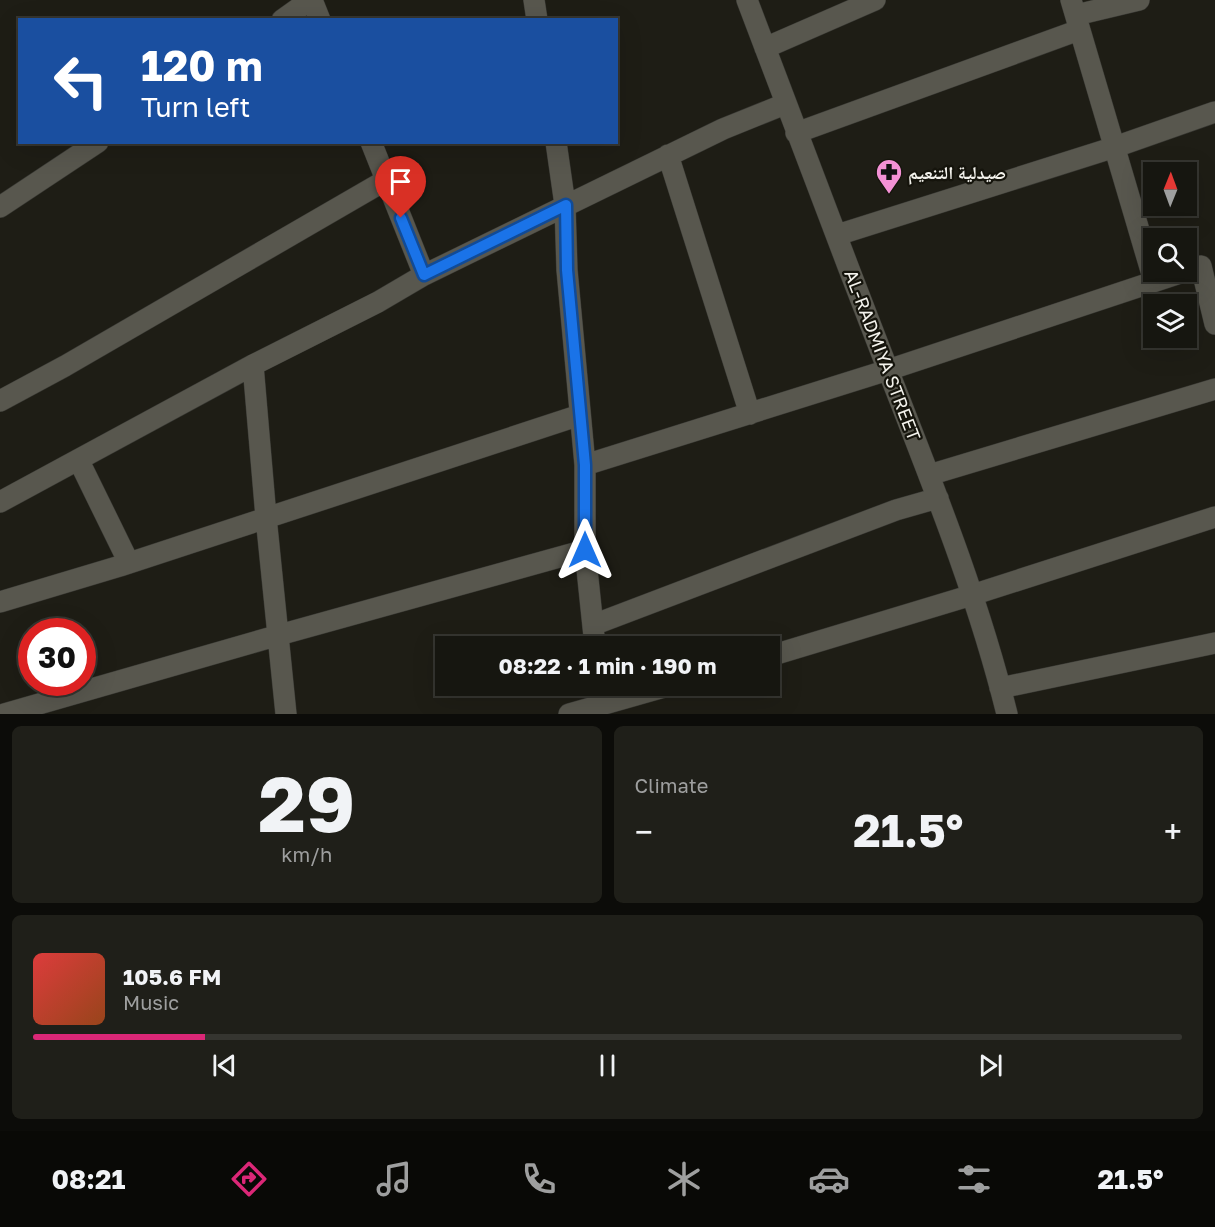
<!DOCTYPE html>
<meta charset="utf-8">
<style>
:root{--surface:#161610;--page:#1f1f19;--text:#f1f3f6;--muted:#9e9f9f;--line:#353530;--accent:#db2777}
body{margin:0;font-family:"Golos Text","Noto Naskh Arabic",sans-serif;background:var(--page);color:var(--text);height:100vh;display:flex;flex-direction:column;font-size:22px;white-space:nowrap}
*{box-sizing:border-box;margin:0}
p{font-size:20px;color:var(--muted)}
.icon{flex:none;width:33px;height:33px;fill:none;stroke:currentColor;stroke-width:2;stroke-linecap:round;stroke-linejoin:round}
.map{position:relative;height:714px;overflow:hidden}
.details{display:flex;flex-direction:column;gap:12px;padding:12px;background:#0c0c09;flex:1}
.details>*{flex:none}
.hud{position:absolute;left:18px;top:18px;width:600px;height:126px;border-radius:0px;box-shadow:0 6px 24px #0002,0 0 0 2px var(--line);background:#1a4fa0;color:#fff;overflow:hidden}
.needle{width:39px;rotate:1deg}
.controls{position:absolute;left:1143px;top:162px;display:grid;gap:12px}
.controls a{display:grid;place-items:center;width:54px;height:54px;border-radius:0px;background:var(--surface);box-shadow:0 6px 24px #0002,0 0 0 2px var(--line);font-size:30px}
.speed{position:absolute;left:18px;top:618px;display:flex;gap:12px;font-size:30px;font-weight:700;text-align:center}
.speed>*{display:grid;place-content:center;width:78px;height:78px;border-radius:50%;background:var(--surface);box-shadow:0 6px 24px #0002,0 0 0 2px var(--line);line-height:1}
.speed .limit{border:9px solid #d22;background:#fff;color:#111}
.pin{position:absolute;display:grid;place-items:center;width:51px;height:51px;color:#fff;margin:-62px -26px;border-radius:50% 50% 50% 0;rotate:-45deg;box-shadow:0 0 6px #0007}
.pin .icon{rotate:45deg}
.me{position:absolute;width:66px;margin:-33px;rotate:0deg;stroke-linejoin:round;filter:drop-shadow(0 0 4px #0008)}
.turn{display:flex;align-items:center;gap:21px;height:126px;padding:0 24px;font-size:27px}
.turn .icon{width:78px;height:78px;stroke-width:2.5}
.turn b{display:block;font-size:42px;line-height:51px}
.big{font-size:45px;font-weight:700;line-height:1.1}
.details .card{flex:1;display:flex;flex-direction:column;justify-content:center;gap:9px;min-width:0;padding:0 21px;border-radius:9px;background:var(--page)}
.details .dial{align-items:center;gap:0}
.dial b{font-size:78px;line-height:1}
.song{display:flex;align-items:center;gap:18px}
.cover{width:72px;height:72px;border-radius:9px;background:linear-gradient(135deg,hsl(0 70% 55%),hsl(20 70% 35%))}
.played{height:6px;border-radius:3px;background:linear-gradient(90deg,var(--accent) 15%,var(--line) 15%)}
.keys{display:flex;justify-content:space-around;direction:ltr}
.heat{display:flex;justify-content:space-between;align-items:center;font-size:33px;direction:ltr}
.details .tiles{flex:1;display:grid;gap:12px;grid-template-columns:1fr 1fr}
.card:last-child{grid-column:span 2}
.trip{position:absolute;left:435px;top:636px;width:345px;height:60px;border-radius:0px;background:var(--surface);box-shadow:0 6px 24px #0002,0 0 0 2px var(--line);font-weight:700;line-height:60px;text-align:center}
.menu{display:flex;height:96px;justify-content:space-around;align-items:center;background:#090906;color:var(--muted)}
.menu .icon{width:42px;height:42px}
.menu .on{color:var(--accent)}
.menu b{font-size:27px;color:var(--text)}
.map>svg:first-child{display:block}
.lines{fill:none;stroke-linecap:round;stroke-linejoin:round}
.minor-casing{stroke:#373732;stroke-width:22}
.minor{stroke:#58574e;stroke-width:21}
.route-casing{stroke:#114b97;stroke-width:15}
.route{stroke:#1a73e8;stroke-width:10}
.labels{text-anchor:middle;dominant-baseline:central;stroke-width:4.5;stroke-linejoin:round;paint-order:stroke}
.poi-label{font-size:18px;font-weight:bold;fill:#f3f2ec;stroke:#15140c;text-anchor:start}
.street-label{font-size:18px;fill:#f3f2ec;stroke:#15140c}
</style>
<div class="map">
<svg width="1215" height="714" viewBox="0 0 1215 714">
<rect width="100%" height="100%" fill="#1e1d15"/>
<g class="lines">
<!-- minor casing -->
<g class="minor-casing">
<path id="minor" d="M312,0l8,20
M534,0l3,20
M747,0c47,123 93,247 141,370 44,113 90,226 119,344
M1071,0l83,281
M1076,15l63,-15
M282,20l28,-20
M765,48l110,-48
M796,133l283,-103
M371,142l53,133
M556,142l9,63 2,65 18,195v85l10,96
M668,155l82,259
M0,207l98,-65
M837,235l278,-88 100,-35
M1201,266l14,58
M253,365l13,152 20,197
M0,401l65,-35 321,-186
M79,461l50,102
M585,465l303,-95 295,-98
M929,475l286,-86
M0,502l253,-137 125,-63 46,-27 299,-146 62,-25
M0,602l120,-36 460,-151
M593,625l303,-115 42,-12
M770,656l202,-61 243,-78
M1000,688l215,-45
M4,714l275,-79 306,-85
M569,714l99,-28"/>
</g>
<!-- minor -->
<use href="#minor" class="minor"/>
</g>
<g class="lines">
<!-- route casing -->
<g class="route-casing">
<path id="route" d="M401,218l23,57 142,-70 1,65 18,195v85"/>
</g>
<!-- route -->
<use href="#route" class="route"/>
</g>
<!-- icons -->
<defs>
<g id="pharmacy-pin" transform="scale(1.35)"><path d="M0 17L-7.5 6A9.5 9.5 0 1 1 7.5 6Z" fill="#f391d5" stroke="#15140c"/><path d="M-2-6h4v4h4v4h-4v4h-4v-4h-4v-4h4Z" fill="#111"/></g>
</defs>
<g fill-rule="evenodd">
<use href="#pharmacy-pin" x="889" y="172"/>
</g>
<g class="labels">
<!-- poi labels -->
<g class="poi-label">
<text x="908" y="172">صيدلية التنعيم</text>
</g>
<!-- street labels -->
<g class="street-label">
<text transform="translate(883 355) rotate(69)">AL-RADMIYA STREET</text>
</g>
</g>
</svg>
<div class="controls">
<a><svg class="needle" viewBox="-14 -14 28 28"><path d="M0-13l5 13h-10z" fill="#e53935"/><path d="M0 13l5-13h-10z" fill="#9e9f9f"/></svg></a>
<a><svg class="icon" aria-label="search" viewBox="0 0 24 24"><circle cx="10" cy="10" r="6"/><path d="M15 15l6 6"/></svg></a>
<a><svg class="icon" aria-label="layers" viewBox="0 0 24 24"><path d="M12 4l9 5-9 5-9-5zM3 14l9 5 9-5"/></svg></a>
</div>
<div class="speed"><div class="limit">30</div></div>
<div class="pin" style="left:401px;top:218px;background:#d93025"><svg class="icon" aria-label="arrive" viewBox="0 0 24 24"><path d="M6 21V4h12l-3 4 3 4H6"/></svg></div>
<svg class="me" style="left:585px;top:550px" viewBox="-20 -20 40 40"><path d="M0-17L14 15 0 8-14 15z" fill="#1a73e8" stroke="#fff" stroke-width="4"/></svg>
<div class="trip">08:22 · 1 min · 190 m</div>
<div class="hud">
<div class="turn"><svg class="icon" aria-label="left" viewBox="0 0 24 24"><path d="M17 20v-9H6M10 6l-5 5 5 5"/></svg><div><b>120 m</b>Turn left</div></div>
</div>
</div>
<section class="details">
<div class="tiles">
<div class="card dial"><b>29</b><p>km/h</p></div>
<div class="card"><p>Climate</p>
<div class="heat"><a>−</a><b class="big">21.5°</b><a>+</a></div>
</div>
<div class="card">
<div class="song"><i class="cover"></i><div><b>105.6 FM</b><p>Music</p></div></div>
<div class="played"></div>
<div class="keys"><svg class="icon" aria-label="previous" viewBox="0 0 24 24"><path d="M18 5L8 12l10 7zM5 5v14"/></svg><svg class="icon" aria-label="pause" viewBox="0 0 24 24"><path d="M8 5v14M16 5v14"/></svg><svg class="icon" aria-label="next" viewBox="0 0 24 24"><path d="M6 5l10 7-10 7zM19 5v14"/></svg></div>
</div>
</div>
</section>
<nav class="menu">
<b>08:21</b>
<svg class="icon on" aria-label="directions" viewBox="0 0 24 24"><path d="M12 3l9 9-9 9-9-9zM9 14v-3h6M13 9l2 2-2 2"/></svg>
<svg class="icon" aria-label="music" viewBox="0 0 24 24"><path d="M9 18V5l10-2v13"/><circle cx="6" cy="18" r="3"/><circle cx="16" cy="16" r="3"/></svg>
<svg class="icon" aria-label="phone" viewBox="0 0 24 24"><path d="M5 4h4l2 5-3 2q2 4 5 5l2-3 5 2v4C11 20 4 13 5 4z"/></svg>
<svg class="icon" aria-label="climate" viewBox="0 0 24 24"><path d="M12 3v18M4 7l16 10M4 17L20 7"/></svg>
<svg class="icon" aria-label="car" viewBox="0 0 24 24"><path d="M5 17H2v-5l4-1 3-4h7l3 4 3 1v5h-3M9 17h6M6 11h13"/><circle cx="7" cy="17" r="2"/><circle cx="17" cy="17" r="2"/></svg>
<svg class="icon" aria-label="filters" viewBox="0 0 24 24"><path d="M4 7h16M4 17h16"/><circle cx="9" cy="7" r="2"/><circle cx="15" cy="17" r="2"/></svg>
<b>21.5°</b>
</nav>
